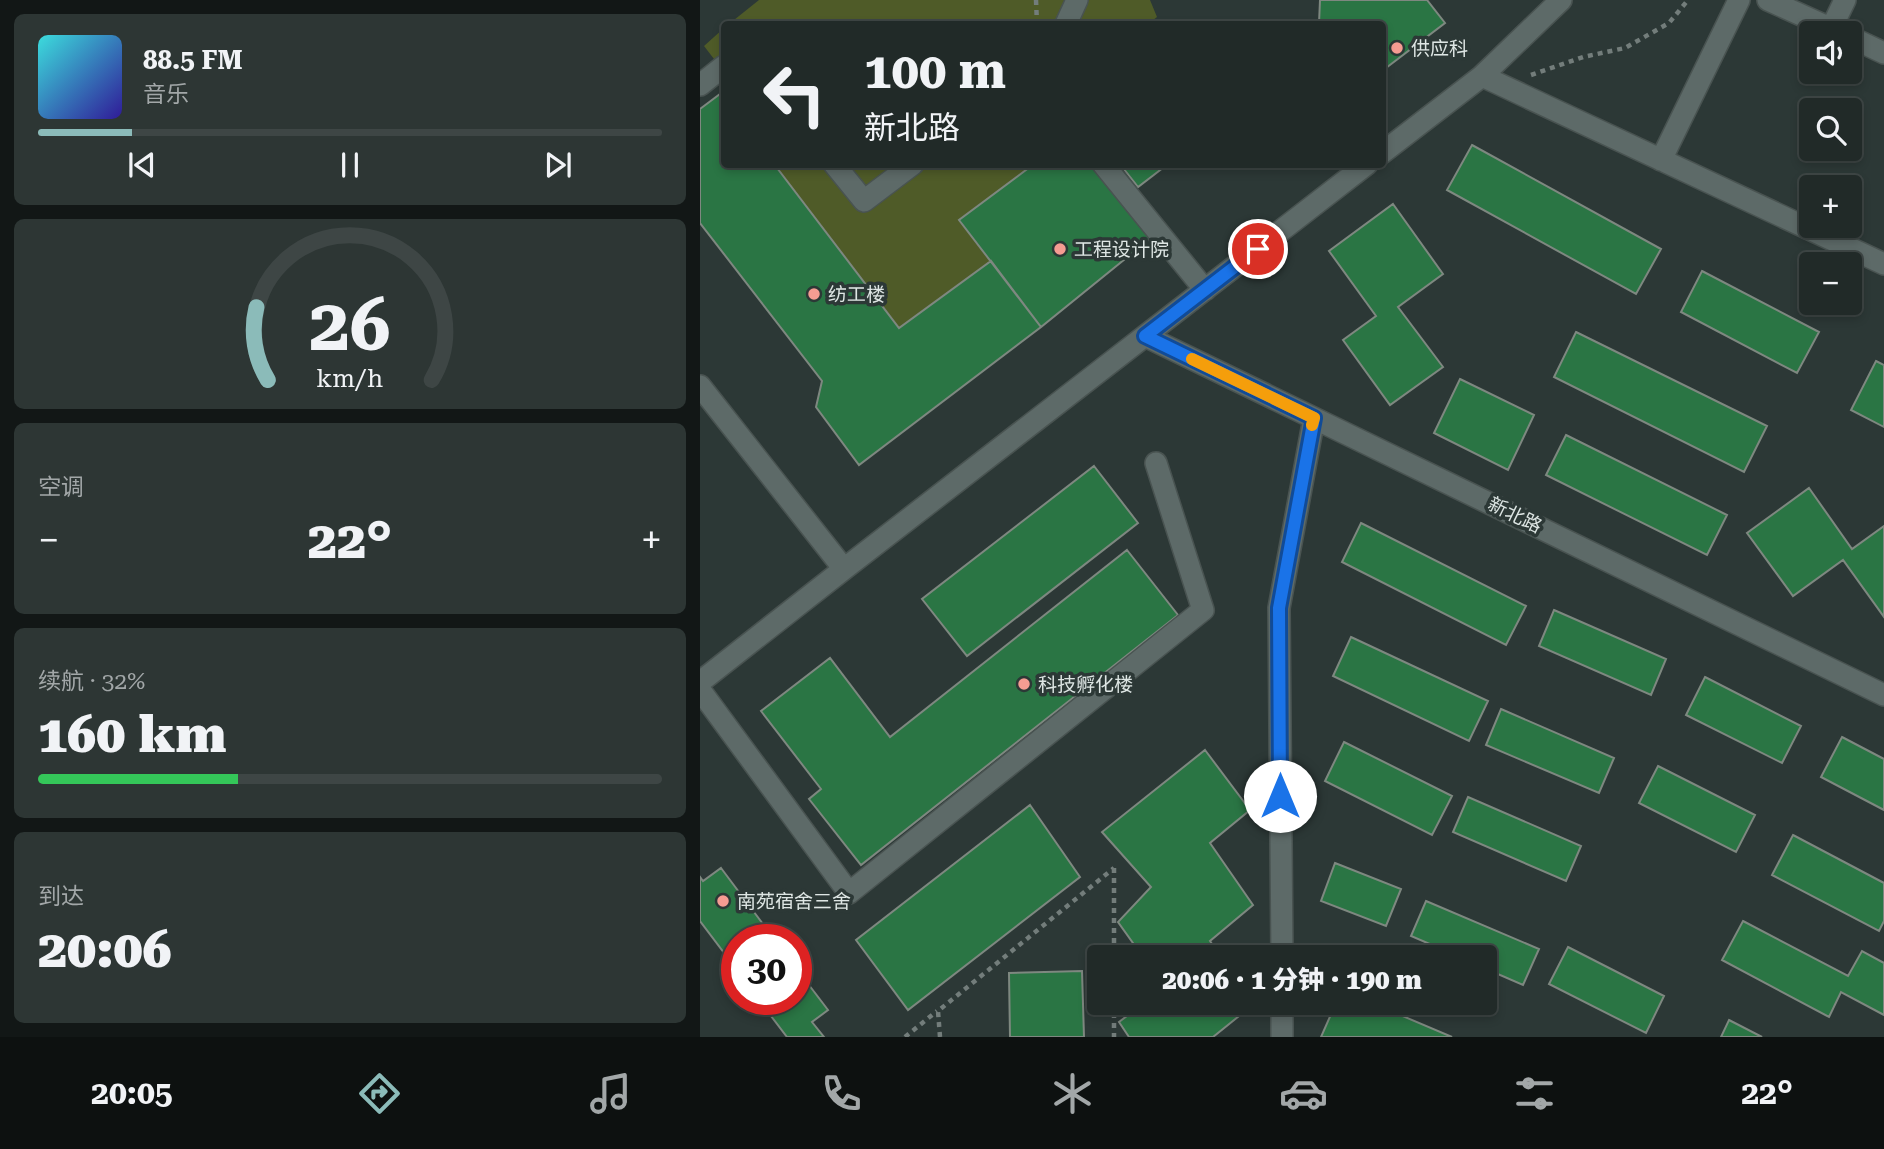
<!DOCTYPE html>
<html lang="zh">
<meta charset="utf-8">
<style>
:root{--surface:#212a28;--page:#2d3634;--text:#f1f3f6;--muted:#a2a7a8;--line:#3e4645;--accent:#8bbbb9}
body{margin:0;font-family:"Roboto Serif","Noto Sans SC",serif;background:var(--page);color:var(--text);height:100vh;display:flex;flex-direction:column;font-size:26px;white-space:nowrap}
*{box-sizing:border-box;margin:0}
p{font-size:23px;color:var(--muted)}
.icon{flex:none;width:38px;height:38px;fill:none;stroke:currentColor;stroke-width:2;stroke-linecap:round;stroke-linejoin:round}
.map{position:relative;flex:1;overflow:hidden}
.sheet{display:flex;flex-direction:column;gap:14px;padding:14px;background:#121716;width:700px}
.sheet>*{flex:none}
.guide{position:absolute;left:21px;top:21px;width:665px;height:147px;border-radius:7px;box-shadow:0 4px 10px #0003,0 0 0 2px var(--line);background:#212a28;color:var(--text);overflow:hidden}
.fabs{position:absolute;left:1099px;top:21px;display:grid;gap:14px}
.fabs a{display:grid;place-items:center;width:63px;height:63px;border-radius:7px;background:var(--surface);box-shadow:0 4px 10px #0003,0 0 0 2px var(--line);font-size:35px}
.speed{position:absolute;left:21px;top:924px;display:flex;gap:14px;font-size:35px;font-weight:700;text-align:center}
.speed>*{display:grid;place-content:center;width:91px;height:91px;border-radius:50%;background:var(--surface);box-shadow:0 4px 10px #0003,0 0 0 2px var(--line);line-height:1}
.speed .limit{border:10px solid #d22;background:#fff;color:#111}
.pin{position:absolute;display:grid;place-items:center;width:60px;height:60px;color:#fff;margin:-30px;border:4px solid #fff;border-radius:50%;box-shadow:0 2px 7px #0007}
.me{position:absolute;width:77px;margin:-38px;rotate:0deg;stroke-linejoin:round;filter:drop-shadow(0 0 5px #0008)}
.turn{display:flex;align-items:center;gap:24px;height:147px;padding:0 28px;font-size:32px}
.turn .icon{width:91px;height:91px;stroke-width:2.5}
.turn b{display:block;font-size:49px;line-height:60px}
.big{font-size:52px;font-weight:800;line-height:1.1}
.sheet .card{flex:1;display:flex;flex-direction:column;justify-content:center;gap:10px;min-width:0;padding:0 24px;border-radius:10px;background:var(--page)}
.sheet .dial{align-items:center;gap:0}
.dial svg{height:182px;overflow:visible;fill:none;stroke:var(--line);stroke-width:7;stroke-linecap:round;text-anchor:middle}
.dial text{fill:var(--text);stroke:none}
.song{display:flex;align-items:center;gap:21px}
.cover{width:84px;height:84px;border-radius:10px;background:linear-gradient(135deg,hsl(180 70% 55%),hsl(250 70% 35%))}
.played{height:7px;border-radius:4px;background:linear-gradient(90deg,var(--accent) 15%,var(--line) 15%)}
.keys{display:flex;justify-content:space-around;direction:ltr}
.heat{display:flex;justify-content:space-between;align-items:center;font-size:38px;direction:ltr}
.charge{height:10px;border-radius:5px;background:linear-gradient(90deg,#34c759 32%,var(--line) 0)}
.trip{position:absolute;left:387px;top:945px;width:410px;height:70px;border-radius:7px;background:var(--surface);box-shadow:0 4px 10px #0003,0 0 0 2px var(--line);font-weight:800;line-height:70px;text-align:center}
.dock{display:flex;height:112px;justify-content:space-around;align-items:center;background:#0d1110;color:var(--muted)}
.dock .icon{width:49px;height:49px}
.dock .current{color:var(--accent)}
.dock b{font-size:32px;color:var(--text)}
main{display:flex;flex:1;min-height:0}
.map>svg:first-child{display:block}
.green{fill:#4f5b28}
.building{fill:#2a7544;stroke:#7e8880;stroke-width:2}
.lines{fill:none;stroke-linecap:round;stroke-linejoin:round}
.minor-casing{stroke:#495351;stroke-width:24}
.path{stroke:#737d7b;stroke-width:4.5;stroke-dasharray:5 5;stroke-linecap:butt}
.minor{stroke:#5d6a68;stroke-width:21}
.route-casing{stroke:#114b97;stroke-width:18}
.route{stroke:#1a73e8;stroke-width:12}
.slow{stroke:#f59e0b;stroke-width:12}
.poi-dot{fill:#f59c92;stroke:#2c3836;stroke-width:2.5}
.labels{text-anchor:middle;dominant-baseline:central;stroke-width:7;stroke-linejoin:round;paint-order:stroke}
.poi-label{font-size:19px;fill:#dee6e4;stroke:#2c3836;text-anchor:start}
.street-label{font-size:19px;fill:#dee6e4;stroke:#2c3836}
</style>
<main>
<section class="sheet">
<div class="card">
<div class="song"><i class="cover"></i><div><b>88.5 FM</b><p>音乐</p></div></div>
<div class="played"></div>
<div class="keys"><svg class="icon" aria-label="previous" viewBox="0 0 24 24"><path d="M18 5L8 12l10 7zM5 5v14"/></svg><svg class="icon" aria-label="pause" viewBox="0 0 24 24"><path d="M8 5v14M16 5v14"/></svg><svg class="icon" aria-label="next" viewBox="0 0 24 24"><path d="M6 5l10 7-10 7zM19 5v14"/></svg></div>
</div>
<div class="card dial"><svg viewBox="0 0 100 80">
<path d="M14 69A42 42 0 1 1 86 69"/>
<path d="M14 69A42 42 0 0 1 9 37" stroke="#8bbbb9"/>
<text x="50" y="56" font-size="32" font-weight="700">26</text>
<text x="50" y="72" font-size="11">km/h</text>
</svg></div>
<div class="card"><p>空调</p>
<div class="heat"><a>−</a><b class="big">22°</b><a>+</a></div>
</div>
<div class="card"><p>续航 · 32%</p><b class="big">160 km</b><div class="charge"></div></div>
<div class="card"><p>到达</p><b class="big">20:06</b></div>
</section>
<div class="map">
<svg width="1184" height="1037" viewBox="0 0 1184 1037">
<rect width="100%" height="100%" fill="#2c3836"/>
<!-- green -->
<path class="green" d="M59,0h391l7,17 -9,7h-419z
M24,28v44l-20,-26z
M74,165h260l-43,96 -92,67z"/>
<!-- building -->
<path class="building" d="M620,0h107l18,23 -63,48v-47h-63z
M20,94l4,7v63h50l125,164 92,-67 50,66 -182,138 -43,-58 6,-26 -122,-158v-114z
M772,145l189,104 -25,45 -189,-104z
M334,164h58l59,74 -110,89 -82,-107z
M420,164h48l-30,23z
M693,204l50,70 -45,33 45,60 -53,38 -47,-65 33,-24 -47,-65z
M1002,271l117,61 -22,41 -116,-61z
M876,332l191,94 -23,46 -190,-95z
M1176,361l8,4v62l-33,-17z
M760,379l74,36 -26,55 -74,-37z
M866,435l161,80 -20,40 -161,-80z
M394,466l44,57 -171,133 -45,-57z
M1109,488l43,61 32,-23v91l-41,-57 -50,36 -46,-63z
M661,523l165,83 -20,39 -164,-83z
M427,550l51,65 -317,250 -52,-66 12,-10 -60,-78 69,-53 60,79z
M854,610l112,49 -15,36 -112,-49z
M651,637l137,64 -19,40 -136,-65z
M1005,677l96,49 -19,37 -96,-48z
M801,709l113,49 -15,35 -113,-48z
M1142,737l42,22v51l-63,-33z
M644,742l108,54 -20,39 -107,-54z
M505,750l45,60 -40,33 43,62 -43,36 11,16h-78l-25,-35 33,-35 -49,-55z
M958,766l97,49 -19,37 -97,-49z
M768,797l113,49 -15,35 -113,-49z
M330,805l50,72 -172,133 -52,-70z
M1093,835l91,48v38l-5,10 -107,-56z
M635,863l66,26 -15,37 -65,-25z
M21,868l54,72h-38v30l-37,-49v-44l3,4z
M726,901l113,48 -16,36 -39,-17v-11h-24l-49,-21z
M1043,921l105,55 14,-25 22,12v52l-43,-23 -12,25 -107,-57z
M868,947l96,49 -18,37 -97,-49z
M96,968l32,42 -16,12 12,15h-37l-29,-38h38z
M382,971l2,66h-74l-1,-64z
M444,1003h109l1,1 -41,33h-84l-10,-15z
M636,1003h36l80,34h-131z
M1029,1020l33,17h-41z"/>
<g class="lines">
<!-- minor casing -->
<g class="minor-casing">
<path id="minor" d="M1068,0l73,33
M366,24l11,-24
M1131,29l14,-29
M1150,37l34,16
M782,76l79,-76
M0,85l24,-19
M682,153l100,-77 402,188
M961,160l78,-160
M134,164l30,37 49,-37
M403,164l102,126
M445,336l739,359
M0,386l144,183 523,-405
M0,682l144,-113
M0,690l149,203 354,-283 -47,-147
M582,957l-3,-349 35,-190
M582,1003v34"/>
</g>
<!-- path -->
<path class="path" d="M336,0l1,24
M831,75l52,-18 42,-9 44,-25 19,-23
M414,868v89
M414,1003v34
M205,1037l32,-26
M240,1037l-2,-26 176,-143"/>
<!-- minor -->
<use href="#minor" class="minor"/>
</g>
<g class="lines">
<!-- route casing -->
<g class="route-casing">
<path id="route" d="M558,249l-113,87 169,82 -35,190 1,188"/>
</g>
<!-- route -->
<use href="#route" class="route"/>
<!-- slow -->
<path class="slow" d="M492,359l122,59 -2,7"/>
</g>
<!-- markers -->
<g class="poi-dot">
<circle cx="697" cy="48" r="7"/>
<circle cx="360" cy="249" r="7"/>
<circle cx="114" cy="294" r="7"/>
<circle cx="324" cy="684" r="7"/>
<circle cx="23" cy="901" r="7"/>
</g>
<g class="labels">
<!-- poi labels -->
<g class="poi-label">
<text x="711" y="48">供应科</text>
<text x="374" y="249">工程设计院</text>
<text x="128" y="294">纺工楼</text>
<text x="338" y="684">科技孵化楼</text>
<text x="37" y="901">南苑宿舍三舍</text>
</g>
<!-- street labels -->
<g class="street-label">
<text transform="translate(815 515) rotate(26)">新北路</text>
</g>
</g>
</svg>
<div class="fabs">
<a><svg class="icon" aria-label="sound" viewBox="0 0 24 24"><path d="M4 9h4l5-4v14l-5-4H4zM17 9q2 3 0 6"/></svg></a>
<a><svg class="icon" aria-label="search" viewBox="0 0 24 24"><circle cx="10" cy="10" r="6"/><path d="M15 15l6 6"/></svg></a>
<a>+</a>
<a>−</a>
</div>
<div class="speed"><div class="limit">30</div></div>
<div class="pin" style="left:558px;top:249px;background:#d93025"><svg class="icon" aria-label="arrive" viewBox="0 0 24 24"><path d="M6 21V4h12l-3 4 3 4H6"/></svg></div>
<svg class="me" style="left:580px;top:796px" viewBox="-20 -20 40 40"><circle r="19" fill="#fff"/><path d="M0-13L10 11 0 6-10 11z" fill="#1a73e8"/></svg>
<div class="trip">20:06 · 1 分钟 · 190 m</div>
<div class="guide">
<div class="turn"><svg class="icon" aria-label="left" viewBox="0 0 24 24"><path d="M17 20v-9H6M10 6l-5 5 5 5"/></svg><div><b>100 m</b>新北路</div></div>
</div>
</div>
</main>
<nav class="dock">
<b>20:05</b>
<svg class="icon current" aria-label="directions" viewBox="0 0 24 24"><path d="M12 3l9 9-9 9-9-9zM9 14v-3h6M13 9l2 2-2 2"/></svg>
<svg class="icon" aria-label="music" viewBox="0 0 24 24"><path d="M9 18V5l10-2v13"/><circle cx="6" cy="18" r="3"/><circle cx="16" cy="16" r="3"/></svg>
<svg class="icon" aria-label="phone" viewBox="0 0 24 24"><path d="M5 4h4l2 5-3 2q2 4 5 5l2-3 5 2v4C11 20 4 13 5 4z"/></svg>
<svg class="icon" aria-label="climate" viewBox="0 0 24 24"><path d="M12 3v18M4 7l16 10M4 17L20 7"/></svg>
<svg class="icon" aria-label="car" viewBox="0 0 24 24"><path d="M5 17H2v-5l4-1 3-4h7l3 4 3 1v5h-3M9 17h6M6 11h13"/><circle cx="7" cy="17" r="2"/><circle cx="17" cy="17" r="2"/></svg>
<svg class="icon" aria-label="filters" viewBox="0 0 24 24"><path d="M4 7h16M4 17h16"/><circle cx="9" cy="7" r="2"/><circle cx="15" cy="17" r="2"/></svg>
<b>22°</b>
</nav>
